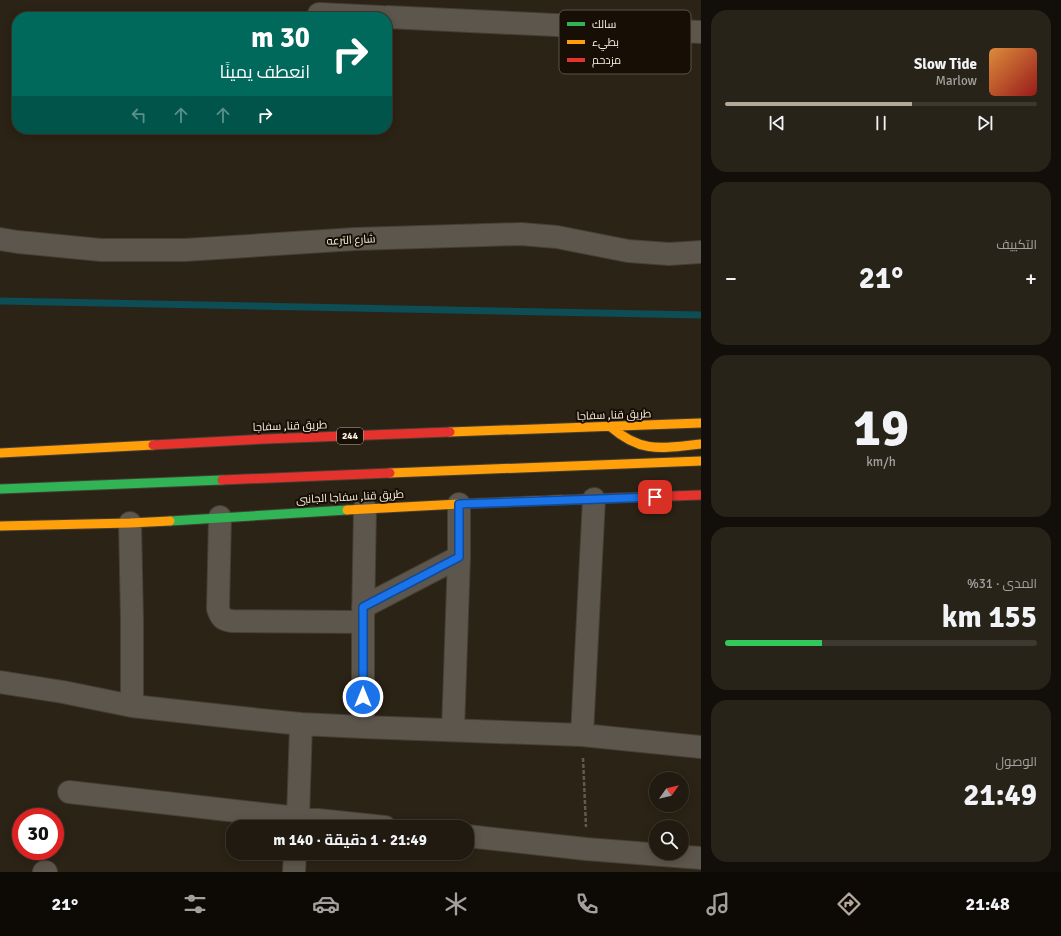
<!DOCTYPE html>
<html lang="ar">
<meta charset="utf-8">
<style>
:root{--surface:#201a10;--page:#282319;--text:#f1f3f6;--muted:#a2a19f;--line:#3d3830;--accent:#b3a99a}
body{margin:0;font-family:Signika,Cairo,sans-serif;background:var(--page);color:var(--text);direction:rtl;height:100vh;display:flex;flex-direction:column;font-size:15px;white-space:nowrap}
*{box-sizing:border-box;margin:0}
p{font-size:13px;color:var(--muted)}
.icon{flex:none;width:22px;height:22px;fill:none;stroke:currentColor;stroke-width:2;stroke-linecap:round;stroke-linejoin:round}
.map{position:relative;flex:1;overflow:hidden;direction:ltr}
.drawer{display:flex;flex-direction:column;gap:10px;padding:10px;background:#120e09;width:360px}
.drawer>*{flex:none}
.guide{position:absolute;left:12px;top:12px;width:380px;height:122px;border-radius:16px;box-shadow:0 2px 10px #0003,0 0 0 1px var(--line);direction:rtl;background:#00695c;color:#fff;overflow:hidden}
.needle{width:26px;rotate:56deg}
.controls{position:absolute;left:649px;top:772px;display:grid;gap:8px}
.controls a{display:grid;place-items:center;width:40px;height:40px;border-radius:50%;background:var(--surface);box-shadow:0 2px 10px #0003,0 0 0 1px var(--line);font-size:20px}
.speed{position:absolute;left:12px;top:808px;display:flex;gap:8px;font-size:20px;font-weight:700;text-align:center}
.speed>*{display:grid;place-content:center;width:52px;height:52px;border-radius:50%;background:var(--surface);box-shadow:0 2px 10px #0003,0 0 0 1px var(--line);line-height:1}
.speed .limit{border:6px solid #d22;background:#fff;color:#111}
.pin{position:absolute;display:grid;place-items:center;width:34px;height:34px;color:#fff;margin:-17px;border-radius:8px;box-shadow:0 2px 6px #0006}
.me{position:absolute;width:44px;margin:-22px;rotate:0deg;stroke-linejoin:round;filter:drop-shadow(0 0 3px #0008)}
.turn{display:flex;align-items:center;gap:14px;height:84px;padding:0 16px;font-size:18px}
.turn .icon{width:52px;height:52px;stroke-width:2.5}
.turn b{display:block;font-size:28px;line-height:34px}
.lanes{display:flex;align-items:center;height:38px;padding:0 16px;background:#0003;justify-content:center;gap:20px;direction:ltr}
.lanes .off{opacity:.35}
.big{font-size:30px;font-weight:700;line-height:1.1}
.drawer .card{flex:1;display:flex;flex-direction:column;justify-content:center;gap:6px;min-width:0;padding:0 14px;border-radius:16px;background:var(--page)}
.drawer .dial{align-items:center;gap:0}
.dial b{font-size:52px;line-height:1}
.song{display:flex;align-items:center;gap:12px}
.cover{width:48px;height:48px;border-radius:6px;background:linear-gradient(135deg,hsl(30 70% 55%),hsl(0 70% 35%))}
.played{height:4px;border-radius:2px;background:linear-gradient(90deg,var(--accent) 60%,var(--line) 60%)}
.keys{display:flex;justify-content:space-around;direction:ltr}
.heat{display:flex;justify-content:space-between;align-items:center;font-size:22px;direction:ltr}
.charge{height:6px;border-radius:3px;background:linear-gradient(90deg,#34c759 31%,var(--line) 0)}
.trip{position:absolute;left:226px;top:820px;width:248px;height:40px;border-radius:16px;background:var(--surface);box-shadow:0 2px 10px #0003,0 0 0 1px var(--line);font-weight:700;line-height:40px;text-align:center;direction:rtl}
.tab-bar{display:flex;height:64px;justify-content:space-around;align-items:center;background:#0d0a06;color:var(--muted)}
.tab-bar .icon{width:28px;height:28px}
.tab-bar .active{color:var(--accent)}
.tab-bar b{font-size:18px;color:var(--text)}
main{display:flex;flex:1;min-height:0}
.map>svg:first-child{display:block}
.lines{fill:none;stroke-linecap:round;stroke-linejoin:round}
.stream{stroke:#0c4d56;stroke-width:7}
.street-casing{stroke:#463e34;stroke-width:24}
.fast-casing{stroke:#463e34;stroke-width:11}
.slow-casing{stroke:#463e34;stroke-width:11}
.jam-casing{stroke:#463e34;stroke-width:11}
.path{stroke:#615a51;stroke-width:2.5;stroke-dasharray:4 2;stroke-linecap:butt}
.street{stroke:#5c564c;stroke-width:22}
.fast{stroke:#30b455;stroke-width:9}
.slow{stroke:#ff9f0a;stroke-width:9}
.jam{stroke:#e5322d;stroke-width:9}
.route-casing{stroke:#114b97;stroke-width:10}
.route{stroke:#1a73e8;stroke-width:7}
.labels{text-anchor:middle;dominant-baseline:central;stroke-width:4;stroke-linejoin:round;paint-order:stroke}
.shield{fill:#170f06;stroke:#b7ada0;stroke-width:1}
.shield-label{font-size:10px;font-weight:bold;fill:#fcf1e2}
.street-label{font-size:11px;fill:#fcf1e2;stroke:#170f06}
.key{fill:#170f06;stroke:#5c5348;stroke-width:1}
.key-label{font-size:11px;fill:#fcf1e2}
</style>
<main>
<section class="drawer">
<div class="card">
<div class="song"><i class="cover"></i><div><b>Slow Tide</b><p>Marlow</p></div></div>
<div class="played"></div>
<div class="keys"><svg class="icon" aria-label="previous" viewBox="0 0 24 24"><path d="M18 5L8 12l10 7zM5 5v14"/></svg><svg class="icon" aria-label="pause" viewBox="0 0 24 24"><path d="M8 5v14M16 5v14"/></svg><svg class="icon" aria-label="next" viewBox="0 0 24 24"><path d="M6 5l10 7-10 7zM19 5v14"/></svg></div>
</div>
<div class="card"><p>التكييف</p>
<div class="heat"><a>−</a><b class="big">21°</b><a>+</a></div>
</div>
<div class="card dial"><b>19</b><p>km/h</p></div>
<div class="card"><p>المدى · 31%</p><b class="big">155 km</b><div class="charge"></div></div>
<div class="card"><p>الوصول</p><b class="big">21:49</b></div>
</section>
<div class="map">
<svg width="701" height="872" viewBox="0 0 701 872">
<rect width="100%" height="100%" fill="#2b2315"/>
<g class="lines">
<!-- stream -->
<path class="stream" d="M0,301l701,14"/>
<!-- street casing -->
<g class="street-casing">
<path id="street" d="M319,14l62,3
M387,17l314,15
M0,239l18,3 83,8h84l170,-11 166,-5 36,3 71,14 41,3 32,-2
M220,517l-2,92c3,9 5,11 14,12l131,1
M130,523l2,97v86
M363,607l96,-50
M0,682l63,10 69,14 110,12 59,6 62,3 219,8 119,12
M363,727v-105l2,-114
M453,730l6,-173v-53
M582,735l12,-236
M69,792l229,26 3,-94
M297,827l1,-9 87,9
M467,836l119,13 115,9
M44,872h2
M294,872l1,-19"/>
</g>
<!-- fast casing -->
<g class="fast-casing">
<path id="fast" d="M0,489l222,-9
M170,521l177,-11"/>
</g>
<!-- slow casing -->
<g class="slow-casing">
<path id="slow" d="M611,427c31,27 52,21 90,17
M450,432l251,-9
M0,453l153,-8
M390,473l311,-12
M347,510l112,-6 101,-4
M0,526l130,-3 40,-2"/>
</g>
<!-- jam casing -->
<g class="jam-casing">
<path id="jam" d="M153,445l112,-6 185,-7
M222,480l168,-7
M560,500l141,-5"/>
</g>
<!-- path -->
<path class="path" d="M583,758l3,69"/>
<!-- street -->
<use href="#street" class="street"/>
<!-- fast -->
<use href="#fast" class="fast"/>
<!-- slow -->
<use href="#slow" class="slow"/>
<!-- jam -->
<use href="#jam" class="jam"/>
</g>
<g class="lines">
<!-- route casing -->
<g class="route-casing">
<path id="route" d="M363,697v-90l96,-50v-53l196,-7"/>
</g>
<!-- route -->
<use href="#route" class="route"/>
</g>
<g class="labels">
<!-- shield labels -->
<rect class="shield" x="337" y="428" width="26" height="16" rx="3"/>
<g class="shield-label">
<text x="350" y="436">244</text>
</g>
<!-- street labels -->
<g class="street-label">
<text transform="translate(351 240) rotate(-3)">شارع الترعه</text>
<text transform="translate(614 415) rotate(-2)">طريق قنا, سفاجا</text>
<text transform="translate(290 426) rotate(-2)">طريق قنا, سفاجا</text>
<text transform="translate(350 497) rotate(-3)">طريق قنا, سفاجا الجانبى</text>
</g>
</g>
<!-- legend -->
<rect x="559" y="10" width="132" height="64" rx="6" class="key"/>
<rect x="567" y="22" width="18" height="4" fill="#30b455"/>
<rect x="567" y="40" width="18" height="4" fill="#ff9f0a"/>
<rect x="567" y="58" width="18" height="4" fill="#e5322d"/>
<g class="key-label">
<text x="592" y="28">سالك</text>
<text x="592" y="46">بطيء</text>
<text x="592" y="64">مزدحم</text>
</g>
</svg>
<div class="controls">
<a><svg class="needle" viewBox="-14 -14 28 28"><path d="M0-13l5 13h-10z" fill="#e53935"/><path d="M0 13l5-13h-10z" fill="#a2a19f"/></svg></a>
<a><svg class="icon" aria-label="search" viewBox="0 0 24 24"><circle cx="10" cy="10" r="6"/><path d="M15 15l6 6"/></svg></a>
</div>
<div class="speed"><div class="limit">30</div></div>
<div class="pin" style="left:655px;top:497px;background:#d93025"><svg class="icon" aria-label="arrive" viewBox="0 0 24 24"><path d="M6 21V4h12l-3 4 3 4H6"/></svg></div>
<svg class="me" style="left:363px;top:697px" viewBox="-20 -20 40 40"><circle r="17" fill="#1a73e8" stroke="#fff" stroke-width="3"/><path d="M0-11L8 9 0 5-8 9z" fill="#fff"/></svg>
<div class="trip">21:49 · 1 دقيقة · 140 m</div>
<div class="guide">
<div class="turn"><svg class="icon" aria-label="right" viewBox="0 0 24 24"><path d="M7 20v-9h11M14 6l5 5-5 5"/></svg><div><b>30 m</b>انعطف يمينًا</div></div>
<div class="lanes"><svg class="icon off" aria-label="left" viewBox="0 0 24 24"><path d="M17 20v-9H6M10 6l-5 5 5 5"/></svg><svg class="icon off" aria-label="ahead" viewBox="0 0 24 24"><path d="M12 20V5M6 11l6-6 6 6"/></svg><svg class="icon off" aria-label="ahead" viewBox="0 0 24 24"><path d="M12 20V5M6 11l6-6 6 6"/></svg><svg class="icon" aria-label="right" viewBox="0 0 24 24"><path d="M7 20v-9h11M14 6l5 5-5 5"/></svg></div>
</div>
</div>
</main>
<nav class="tab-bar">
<b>21:48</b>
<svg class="icon active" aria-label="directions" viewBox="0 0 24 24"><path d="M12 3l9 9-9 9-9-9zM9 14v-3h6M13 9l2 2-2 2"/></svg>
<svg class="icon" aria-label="music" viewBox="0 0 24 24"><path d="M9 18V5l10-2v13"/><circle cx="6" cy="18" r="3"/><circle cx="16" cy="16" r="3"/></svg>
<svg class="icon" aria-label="phone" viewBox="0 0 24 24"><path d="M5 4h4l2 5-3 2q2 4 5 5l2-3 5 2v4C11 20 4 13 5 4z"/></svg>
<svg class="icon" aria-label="climate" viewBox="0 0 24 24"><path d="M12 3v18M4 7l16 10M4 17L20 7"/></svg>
<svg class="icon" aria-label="car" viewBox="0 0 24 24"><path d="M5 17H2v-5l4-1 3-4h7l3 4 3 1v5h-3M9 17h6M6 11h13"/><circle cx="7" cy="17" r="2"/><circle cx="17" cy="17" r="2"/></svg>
<svg class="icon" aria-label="filters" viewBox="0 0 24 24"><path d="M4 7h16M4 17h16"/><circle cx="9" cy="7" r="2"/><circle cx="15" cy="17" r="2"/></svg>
<b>21°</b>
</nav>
